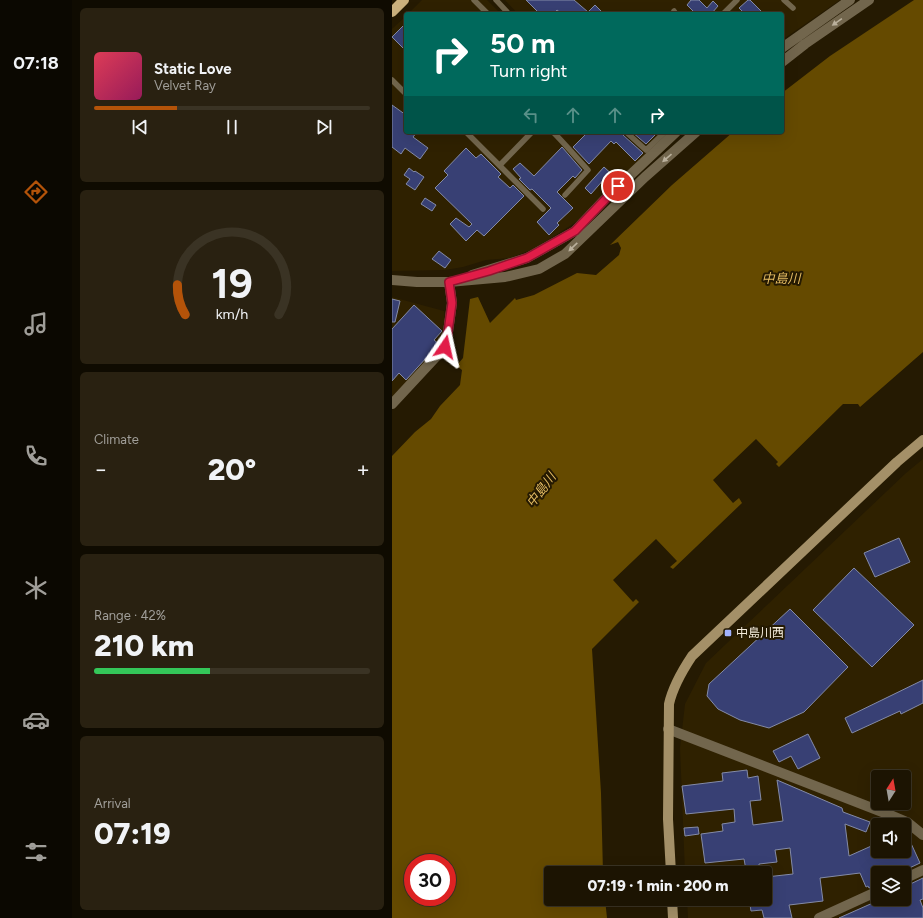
<!DOCTYPE html>
<meta charset="utf-8">
<style>
:root{--surface:#1c1402;--page:#292111;--text:#f1f3f6;--muted:#a09e99;--line:#3a3324;--accent:#b45309}
body{margin:0;font-family:Figtree,"Noto Sans JP",sans-serif;background:var(--page);color:var(--text);height:100vh;display:flex;flex-direction:column;font-size:15px;white-space:nowrap}
*{box-sizing:border-box;margin:0}
p{font-size:13px;color:var(--muted)}
.icon{flex:none;width:22px;height:22px;fill:none;stroke:currentColor;stroke-width:2;stroke-linecap:round;stroke-linejoin:round}
.map{position:relative;flex:1;overflow:hidden}
.details{display:flex;flex-direction:column;gap:8px;padding:8px;background:#0f0b01;width:320px}
.details>*{flex:none}
.hud{position:absolute;left:12px;top:12px;width:380px;height:122px;border-radius:4px;box-shadow:0 4px 16px #0002,0 0 0 1px var(--line);background:#00695c;color:#fff;overflow:hidden}
.needle{width:26px;rotate:11deg}
.fabs{position:absolute;left:479px;top:770px;display:grid;gap:8px}
.fabs a{display:grid;place-items:center;width:40px;height:40px;border-radius:4px;background:var(--surface);box-shadow:0 4px 16px #0002,0 0 0 1px var(--line);font-size:20px}
.speed{position:absolute;left:12px;top:854px;display:flex;gap:8px;font-size:20px;font-weight:700;text-align:center}
.speed>*{display:grid;place-content:center;width:52px;height:52px;border-radius:50%;background:var(--surface);box-shadow:0 4px 16px #0002,0 0 0 1px var(--line);line-height:1}
.speed .limit{border:6px solid #d22;background:#fff;color:#111}
.pin{position:absolute;display:grid;place-items:center;width:34px;height:34px;color:#fff;margin:-17px;border:2px solid #fff;border-radius:50%;box-shadow:0 1px 4px #0007}
.me{position:absolute;width:44px;margin:-22px;rotate:11deg;stroke-linejoin:round;filter:drop-shadow(0 0 3px #0008)}
.turn{display:flex;align-items:center;gap:14px;height:84px;padding:0 20px;font-size:18px}
.turn .icon{width:52px;height:52px;stroke-width:2.5}
.turn b{display:block;font-size:28px;line-height:34px}
.lanes{display:flex;align-items:center;height:38px;padding:0 20px;background:#0003;justify-content:center;gap:20px;direction:ltr}
.lanes .off{opacity:.35}
.big{font-size:30px;font-weight:800;line-height:1.1}
.details .widget{flex:1;display:flex;flex-direction:column;justify-content:center;gap:6px;min-width:0;padding:0 14px;border-radius:6px;background:var(--page)}
.details .dial{align-items:center;gap:0}
.dial svg{height:104px;overflow:visible;fill:none;stroke:var(--line);stroke-width:7;stroke-linecap:round;text-anchor:middle}
.dial text{fill:var(--text);stroke:none}
.song{display:flex;align-items:center;gap:12px}
.cover{width:48px;height:48px;border-radius:6px;background:linear-gradient(135deg,hsl(350 70% 55%),hsl(330 70% 35%))}
.played{height:4px;border-radius:2px;background:linear-gradient(90deg,var(--accent) 30%,var(--line) 30%)}
.keys{display:flex;justify-content:space-around;direction:ltr}
.heat{display:flex;justify-content:space-between;align-items:center;font-size:22px;direction:ltr}
.charge{height:6px;border-radius:3px;background:linear-gradient(90deg,#34c759 42%,var(--line) 0)}
.trip{position:absolute;left:152px;top:866px;width:228px;height:40px;border-radius:4px;background:var(--surface);box-shadow:0 4px 16px #0002,0 0 0 1px var(--line);font-weight:800;line-height:40px;text-align:center}
main{display:flex;flex:1;min-height:0}
.dock{display:flex;flex-direction:column;width:72px;justify-content:space-around;align-items:center;background:#0b0801;color:var(--muted)}
.dock .icon{width:28px;height:28px}
.dock .on{color:var(--accent)}
.dock b{font-size:18px;color:var(--text)}
.map>svg:first-child{display:block}
.built{fill:#2f2100;fill-rule:evenodd}
.water{fill:#654a00;fill-rule:evenodd}
.building{fill:#384074;stroke:#848ba7}
.lines{fill:none;stroke-linecap:round;stroke-linejoin:round}
.lane{stroke:#72664d;stroke-width:5.5}
.street{stroke:#72664d;stroke-width:10}
.secondary{stroke:#a49068;stroke-width:10}
.primary{stroke:#cbb17d;stroke-width:10}
.oneway{fill:#bab09c}
.route-casing{stroke:#92132f;stroke-width:10}
.route{stroke:#e11d48;stroke-width:7}
.poi-dot{fill:#a2b2fd;stroke:#251a02;stroke-width:1.5}
.labels{text-anchor:middle;dominant-baseline:central;stroke-width:4;stroke-linejoin:round;paint-order:stroke}
.poi-label{font-size:12px;fill:#f4ecdd;stroke:#251a02;text-anchor:start}
.water-label{font-size:13px;font-style:italic;fill:#e5bc62;stroke:#251a02}
</style>
<main>
<nav class="dock">
<b>07:18</b>
<svg class="icon on" aria-label="directions" viewBox="0 0 24 24"><path d="M12 3l9 9-9 9-9-9zM9 14v-3h6M13 9l2 2-2 2"/></svg>
<svg class="icon" aria-label="music" viewBox="0 0 24 24"><path d="M9 18V5l10-2v13"/><circle cx="6" cy="18" r="3"/><circle cx="16" cy="16" r="3"/></svg>
<svg class="icon" aria-label="phone" viewBox="0 0 24 24"><path d="M5 4h4l2 5-3 2q2 4 5 5l2-3 5 2v4C11 20 4 13 5 4z"/></svg>
<svg class="icon" aria-label="climate" viewBox="0 0 24 24"><path d="M12 3v18M4 7l16 10M4 17L20 7"/></svg>
<svg class="icon" aria-label="car" viewBox="0 0 24 24"><path d="M5 17H2v-5l4-1 3-4h7l3 4 3 1v5h-3M9 17h6M6 11h13"/><circle cx="7" cy="17" r="2"/><circle cx="17" cy="17" r="2"/></svg>
<svg class="icon" aria-label="filters" viewBox="0 0 24 24"><path d="M4 7h16M4 17h16"/><circle cx="9" cy="7" r="2"/><circle cx="15" cy="17" r="2"/></svg>
</nav>
<section class="details">
<div class="widget">
<div class="song"><i class="cover"></i><div><b>Static Love</b><p>Velvet Ray</p></div></div>
<div class="played"></div>
<div class="keys"><svg class="icon" aria-label="previous" viewBox="0 0 24 24"><path d="M18 5L8 12l10 7zM5 5v14"/></svg><svg class="icon" aria-label="pause" viewBox="0 0 24 24"><path d="M8 5v14M16 5v14"/></svg><svg class="icon" aria-label="next" viewBox="0 0 24 24"><path d="M6 5l10 7-10 7zM19 5v14"/></svg></div>
</div>
<div class="widget dial"><svg viewBox="0 0 100 80">
<path d="M14 69A42 42 0 1 1 86 69"/>
<path d="M14 69A42 42 0 0 1 8 46" stroke="#b45309"/>
<text x="50" y="56" font-size="32" font-weight="700">19</text>
<text x="50" y="72" font-size="11">km/h</text>
</svg></div>
<div class="widget"><p>Climate</p>
<div class="heat"><a>−</a><b class="big">20°</b><a>+</a></div>
</div>
<div class="widget"><p>Range · 42%</p><b class="big">210 km</b><div class="charge"></div></div>
<div class="widget"><p>Arrival</p><b class="big">07:19</b></div>
</section>
<div class="map">
<svg width="531" height="918" viewBox="0 0 531 918">
<rect width="100%" height="100%" fill="#251a02"/>
<!-- built -->
<path class="built" d="M30,0h65l14,14h-93z
M113,0h335l-58,40v-26h-264z
M14,16v116h214l9,9 4,-2 -6,-7h44l-92,88 -43,28 -26,10 -24,2 -23,7 -18,3 -53,1v-242z
M0,297l52,14 2,15 -4,21 -50,54z
M531,459v459h-235l-1,-19h78v-26h-80l-5,-125 5,-44 21,-41 200,-190zM486,777h26v26h-26zM486,825h26v26h-26zM486,873h26v26h-26z"/>
<!-- water -->
<path class="water" d="M522,0h9v352l-63,55 -2,-3h-15l-64,63 -3,-3 2,-2 -22,-23 -43,41 20,23 6,-5 3,5 -69,66 -3,-2 7,-6 -21,-22 -43,41 20,22 3,-3 3,3 -47,47 9,144 2,80h-52v26h54l2,19h-215v-462l23,-24 16,-13 9,-13 20,-21 2,-15 -9,-7 4,2 6,-7 7,-59 8,-2 12,26 25,-25 1,2 18,-5 43,-22 19,2 23,-20 2,-7 -3,-6 -8,3 62,-60 61,-53h49v-39l48,-37zM21,863h34v34h-34z"/>
<!-- building -->
<path class="building" d="M134,0h48l14,12 7,-7 9,9h-42l-5,-4 -4,4h-13z
M299,0h8l8,8 6,-7 5,5 -6,7 1,1h-17l-9,-9z
M356,0h2l14,14h-19l-6,-6z
M14,23v28l-14,-14z
M0,105l14,10v17h11l-4,5 15,11 -8,11 -15,-11 -4,6 -9,-7z
M196,132h34l1,3 20,18 -8,8 -19,-19 -2,2 -3,-3 -22,23 -16,-17z
M240,132h26l-12,12z
M170,147l20,23 -7,8 -2,-2 -16,16 16,16 -16,15 2,2 -10,10 -12,-13 14,-14 -19,-19 -2,1 -11,-11 2,-1 -8,-9 7,-6 14,13z
M74,148l10,10 5,-4 20,20 -3,3 12,11 3,-3 11,11 -40,40 -7,-6 -11,11 -16,-17 6,-6 13,9 3,-3 -37,-36 13,-13 -4,-4z
M212,167l12,11 -5,6 -6,-6 -14,16 -6,-6z
M17,168l5,4 1,-1 9,6 -9,13 -9,-6 4,-5 -6,-4z
M33,198l11,7 -4,6 -11,-7z
M47,251l12,9 -6,8 -13,-9z
M0,299l8,2 -5,21h-3z
M22,305l28,26 -8,9 5,4 -33,36 -7,-7 -7,8v-52z
M507,538l11,24 -35,15 -11,-24z
M462,568l60,57 -42,42 -59,-57z
M398,609l58,58 -44,45 -35,16 -29,-8 -22,-11 -11,-13 2,-12z
M531,680v23l-22,11 -1,-3 -48,22 -7,-15z
M416,734l12,24 -22,11 -7,-13 -12,6 -6,-11z
M355,770l1,8 10,-2 3,24 -11,1 3,24 30,-4 -6,-41 65,28 1,4 27,10 -4,10 -21,-8 4,32 29,-13v8h26v-23l16,35 -17,8 1,1 -3,1h-23v12l-9,3 -1,-2 -2,1 -6,-14 -40,5 3,23 -34,4 3,13h-28l-2,-8 -11,1 -2,-12h21l-4,-22 27,-3 -3,-26 -15,2 2,12 -18,2v4l-13,2 -2,-11 -39,4 -4,-29 22,-3 -1,-7 13,-2 -1,-13 -48,5 -4,-28 41,-5 -1,-8z
M306,827l1,7 -14,2 -1,-8z
M531,878v21l-3,1 3,8v10h-84l36,-16 -1,-2 4,-2 26,1v-12z"/>
<g class="lines">
<!-- lane -->
<path class="lane" d="M82,0l14,14
M104,0l13,14
M392,0l9,8
M282,11l2,3
M331,14l14,-14
M0,80l14,14
M51,132h23l77,77
M161,132c12,12 23,25 35,38l-23,25
M234,132l20,18 19,-18
M108,165l32,-33"/>
<!-- street -->
<path class="street" d="M390,48l68,-48
M390,62l23,-18 64,-44
M80,275l55,-17 48,-27 33,-35 68,-64
M0,280l25,2h32l56,-5 34,-8 26,-15 80,-77 51,-45
M0,404l53,-57 2,-8 5,-36 -3,-21
M276,729l222,86 17,7 16,13
M512,879l19,-9
M427,918l59,-27"/>
<!-- secondary -->
<path class="secondary" d="M279,873l-3,-54 1,-115c4,-18 13,-33 23,-48l205,-194 26,-22
M280,899l1,19"/>
<!-- primary -->
<path class="primary" d="M0,12l12,-12"/>
</g>
<!-- one-way arrows -->
<defs><path id="oneway-solid" d="M-6-.8H1V-3.2L6.5 0L1 3.2V.8H-6Z"/></defs>
<g class="oneway">
<use href="#oneway-solid" transform="translate(445 22) rotate(145)"/>
<use href="#oneway-solid" transform="translate(275 158) rotate(139)"/>
<use href="#oneway-solid" transform="translate(181 247) rotate(136)"/>
</g>
<g class="lines">
<!-- route casing -->
<g class="route-casing">
<path id="route" d="M53,347l2,-8 5,-36 -3,-21 40,-11 38,-13 48,-27 43,-45"/>
</g>
<!-- route -->
<use href="#route" class="route"/>
</g>
<!-- markers -->
<rect class="poi-dot" x="332" y="629" width="8" height="8" rx="2"/>
<g class="labels">
<!-- poi labels -->
<g class="poi-label">
<text x="344" y="633">中島川西</text>
</g>
<!-- water labels -->
<g class="water-label">
<text x="389" y="278">中島川</text>
<text transform="translate(149 490) rotate(-53)">中島川</text>
</g>
</g>
</svg>
<div class="fabs">
<a><svg class="needle" viewBox="-14 -14 28 28"><path d="M0-13l5 13h-10z" fill="#e53935"/><path d="M0 13l5-13h-10z" fill="#a09e99"/></svg></a>
<a><svg class="icon" aria-label="sound" viewBox="0 0 24 24"><path d="M4 9h4l5-4v14l-5-4H4zM17 9q2 3 0 6"/></svg></a>
<a><svg class="icon" aria-label="layers" viewBox="0 0 24 24"><path d="M12 4l9 5-9 5-9-5zM3 14l9 5 9-5"/></svg></a>
</div>
<div class="speed"><div class="limit">30</div></div>
<div class="pin" style="left:226px;top:186px;background:#d93025"><svg class="icon" aria-label="arrive" viewBox="0 0 24 24"><path d="M6 21V4h12l-3 4 3 4H6"/></svg></div>
<svg class="me" style="left:53px;top:347px" viewBox="-20 -20 40 40"><path d="M0-17L14 15 0 8-14 15z" fill="#e11d48" stroke="#fff" stroke-width="4"/></svg>
<div class="trip">07:19 · 1 min · 200 m</div>
<div class="hud">
<div class="turn"><svg class="icon" aria-label="right" viewBox="0 0 24 24"><path d="M7 20v-9h11M14 6l5 5-5 5"/></svg><div><b>50 m</b>Turn right</div></div>
<div class="lanes"><svg class="icon off" aria-label="left" viewBox="0 0 24 24"><path d="M17 20v-9H6M10 6l-5 5 5 5"/></svg><svg class="icon off" aria-label="ahead" viewBox="0 0 24 24"><path d="M12 20V5M6 11l6-6 6 6"/></svg><svg class="icon off" aria-label="ahead" viewBox="0 0 24 24"><path d="M12 20V5M6 11l6-6 6 6"/></svg><svg class="icon" aria-label="right" viewBox="0 0 24 24"><path d="M7 20v-9h11M14 6l5 5-5 5"/></svg></div>
</div>
</div>
</main>
